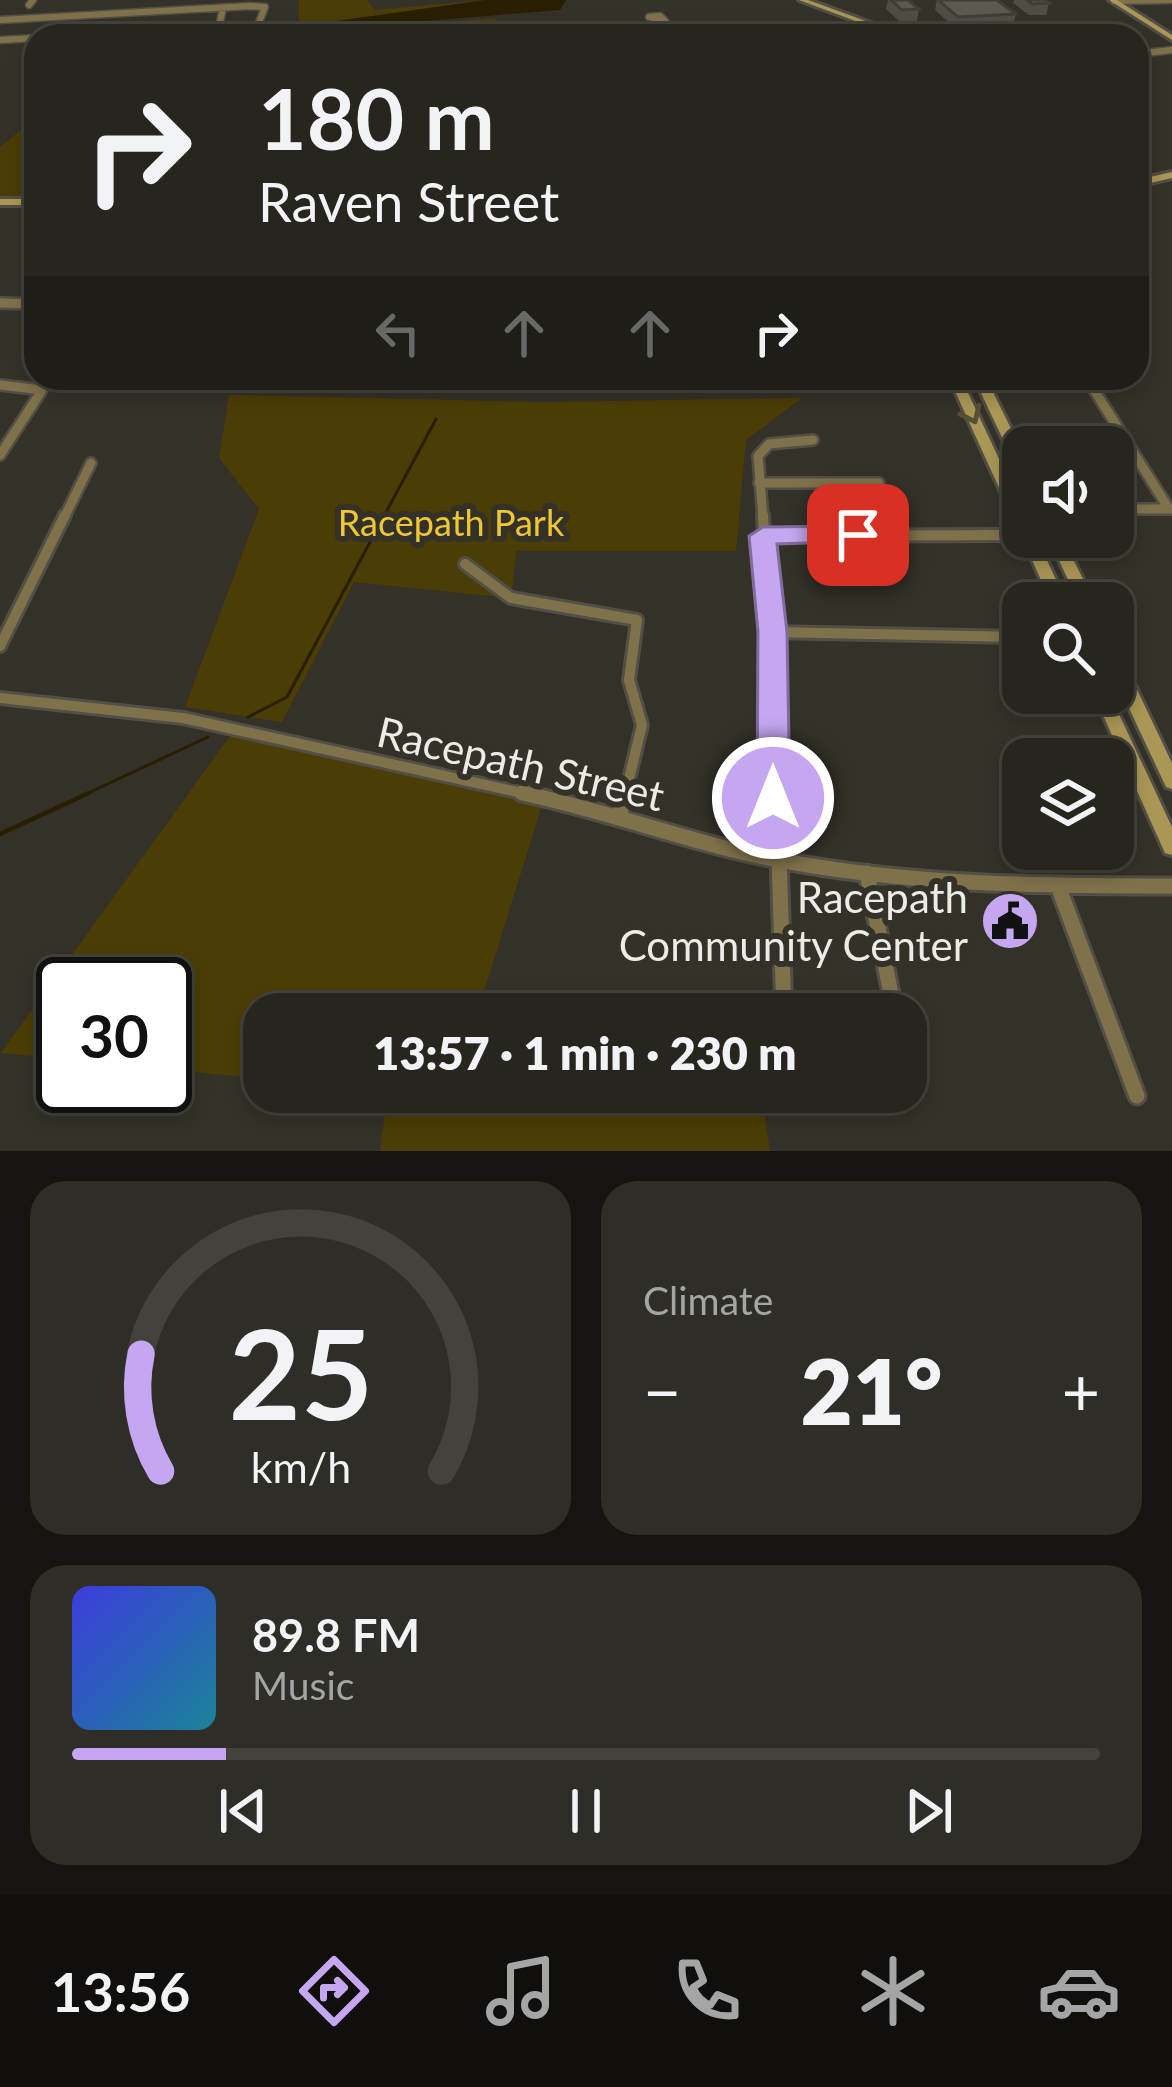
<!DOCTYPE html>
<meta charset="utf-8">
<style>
:root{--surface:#27251e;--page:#2f2d27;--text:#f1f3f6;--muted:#a4a5a4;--line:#43423c;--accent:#c5a7f1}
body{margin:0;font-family:Lato,sans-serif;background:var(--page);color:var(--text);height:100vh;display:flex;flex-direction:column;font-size:45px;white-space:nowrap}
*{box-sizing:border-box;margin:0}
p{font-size:39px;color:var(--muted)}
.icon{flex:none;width:66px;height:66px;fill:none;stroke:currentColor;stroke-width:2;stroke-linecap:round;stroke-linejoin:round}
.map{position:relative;height:1151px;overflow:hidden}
.details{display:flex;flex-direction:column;gap:30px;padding:30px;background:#151410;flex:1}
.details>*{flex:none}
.hud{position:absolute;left:24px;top:24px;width:1125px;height:366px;border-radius:36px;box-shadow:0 6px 18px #0003,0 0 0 3px var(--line);background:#27251e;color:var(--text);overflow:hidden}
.fabs{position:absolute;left:1002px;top:426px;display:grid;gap:24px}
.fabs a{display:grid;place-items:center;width:132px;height:132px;border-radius:24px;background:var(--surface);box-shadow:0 6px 18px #0003,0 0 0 3px var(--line);font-size:60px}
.speed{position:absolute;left:36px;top:957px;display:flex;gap:24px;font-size:60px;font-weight:700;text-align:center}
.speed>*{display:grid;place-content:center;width:156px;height:156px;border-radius:50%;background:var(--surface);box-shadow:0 6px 18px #0003,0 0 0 3px var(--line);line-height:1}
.speed .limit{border:6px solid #111;border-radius:18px;background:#fff;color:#111}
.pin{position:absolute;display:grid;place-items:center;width:102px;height:102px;color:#fff;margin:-51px;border-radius:24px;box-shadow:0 6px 18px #0006}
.me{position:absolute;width:132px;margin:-66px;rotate:0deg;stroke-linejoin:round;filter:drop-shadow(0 0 9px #0008)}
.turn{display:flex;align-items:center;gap:42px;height:252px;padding:0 36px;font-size:54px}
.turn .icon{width:156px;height:156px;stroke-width:2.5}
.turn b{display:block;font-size:84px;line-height:102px}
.lanes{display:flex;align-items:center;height:114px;padding:0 36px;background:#0003;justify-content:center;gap:60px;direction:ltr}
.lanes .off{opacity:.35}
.big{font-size:90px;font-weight:800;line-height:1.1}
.details .tile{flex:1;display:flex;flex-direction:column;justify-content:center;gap:18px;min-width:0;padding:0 42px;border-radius:36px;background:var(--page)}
.details .dial{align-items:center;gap:0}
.dial svg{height:312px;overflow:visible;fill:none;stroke:var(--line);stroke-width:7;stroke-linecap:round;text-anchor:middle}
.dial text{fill:var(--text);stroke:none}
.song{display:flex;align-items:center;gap:36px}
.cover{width:144px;height:144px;border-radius:18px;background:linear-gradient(135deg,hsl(240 70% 55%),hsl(190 70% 35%))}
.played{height:12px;border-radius:6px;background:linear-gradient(90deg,var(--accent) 15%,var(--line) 15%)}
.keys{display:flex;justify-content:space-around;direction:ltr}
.heat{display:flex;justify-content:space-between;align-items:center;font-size:66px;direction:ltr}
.details .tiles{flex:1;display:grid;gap:30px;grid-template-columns:1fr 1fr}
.tile:last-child{grid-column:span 2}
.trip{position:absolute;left:243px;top:993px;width:684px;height:120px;border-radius:36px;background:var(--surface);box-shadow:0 6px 18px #0003,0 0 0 3px var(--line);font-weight:800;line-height:120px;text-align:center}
.tabs{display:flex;height:192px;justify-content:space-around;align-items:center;background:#100f0c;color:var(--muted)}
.tabs .icon{width:84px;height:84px}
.tabs .current{color:var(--accent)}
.tabs b{font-size:54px;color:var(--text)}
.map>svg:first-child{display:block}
.green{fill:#4b3d06}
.water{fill:#291f00}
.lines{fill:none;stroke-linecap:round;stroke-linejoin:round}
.stream-far1{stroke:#291f00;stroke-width:3}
.stream{stroke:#291f00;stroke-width:4.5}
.street-far3-casing{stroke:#524f46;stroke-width:9}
.street-far2-casing{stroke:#524f46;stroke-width:14}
.street-far1-casing{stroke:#524f46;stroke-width:16}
.street-casing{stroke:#524f46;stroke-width:21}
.secondary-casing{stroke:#524f46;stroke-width:6}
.street-far3{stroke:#7f724b;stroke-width:6}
.street-far2{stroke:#7f724b;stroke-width:9}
.street-far1{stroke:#7f724b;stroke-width:10}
.street{stroke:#7f724b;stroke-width:15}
.secondary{fill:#aa9655;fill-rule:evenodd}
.wall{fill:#4f4d44}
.building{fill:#5c594f;stroke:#403e37;stroke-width:3}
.oneway{stroke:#574f36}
.route{fill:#c5a7f1;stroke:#806d9d;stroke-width:3}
.labels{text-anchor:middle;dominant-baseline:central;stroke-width:12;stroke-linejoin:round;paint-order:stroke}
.park-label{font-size:36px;fill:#efc732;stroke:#343128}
.near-street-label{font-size:42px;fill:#edebe5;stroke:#343128}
.near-poi-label{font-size:42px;fill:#edebe5;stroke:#343128;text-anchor:end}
</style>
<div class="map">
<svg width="1172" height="1151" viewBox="0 0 1172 1151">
<rect width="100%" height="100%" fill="#343128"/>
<!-- green -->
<path class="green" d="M299,0h68l8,10 110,-10 -186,26z
M497,18l-5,18h-228z
M36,124v78h-36v-55l27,-22z
M229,395l317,7 256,-4 -56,42 -10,111h-220l-5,47 -157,-16 -72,140 -97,-15 74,-198 -40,-51z
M233,732l310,70 -66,212h-213v65l-99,-10v-85h-102v75l-62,-6z
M388,1092h373l9,59h-390z"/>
<!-- water -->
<path class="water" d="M485,0h81l-6,10 -244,20 1,-6z"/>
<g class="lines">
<!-- stream-far1 -->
<path class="stream-far1" d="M248,717l39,-20 149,-278
M82,796l126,-59"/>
<!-- stream -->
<path class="stream" d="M0,834l89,-41"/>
<!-- street-far3 casing -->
<g class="street-far3-casing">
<path id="street-far3" d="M1114,1l58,-1
M29,5l4,-5
M660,16l5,5 -16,-4z
M0,20l250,-14 15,1 -7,18 -39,2 4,-19
M95,36l80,-3
M660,36l9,-8 -4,-7
M0,40l36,-2
M1137,54l35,-4"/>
</g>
<!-- street-far2 casing -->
<g class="street-far2-casing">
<path id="street-far2" d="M0,303l36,1
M0,385l42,5 -42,65
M1091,385l78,124
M759,483h120
M1113,509h59
M64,518l27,-55
M763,518l-5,-62 11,-12 44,-4"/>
</g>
<!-- street-far1 casing -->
<g class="street-far1-casing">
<path id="street-far1" d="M763,515l14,281
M763,536l260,-1
M465,564l46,34 126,22 -8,60 13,45 -17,71
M772,632l251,5
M0,646l65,-131
M0,698l183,20 353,78"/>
</g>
<!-- street casing -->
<g class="street-casing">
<path id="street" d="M522,793c86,18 172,51 257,67 128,25 263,26 393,26
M777,793l7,221
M620,814l5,-21
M867,873l28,141
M1058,886l79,210
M906,1070l5,24"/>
</g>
<!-- secondary casing -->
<g class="secondary-casing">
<path id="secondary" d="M799,0h9l99,36h-11z
M1109,0h8l55,35v5z
M1172,172v6l-35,8v-6z
M0,199h36v6h-36z
M949,378h12l62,132v20l-7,-5z
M974,378h12l37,75v18l-7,-4z
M1023,535v2h13l31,66h-16l-29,-66z
M1048,537h14l33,66h-16z
M1113,650l6,2 2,4 51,107v26l-6,-2 -53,-113z
M1093,693h16l63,134v28l-7,-2z"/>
</g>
<!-- street-far3 -->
<use href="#street-far3" class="street-far3"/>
<!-- street-far2 -->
<use href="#street-far2" class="street-far2"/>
<!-- street-far1 -->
<use href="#street-far1" class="street-far1"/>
<!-- street -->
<use href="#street" class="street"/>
<!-- secondary -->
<use href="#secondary" class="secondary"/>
</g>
<!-- wall -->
<path class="wall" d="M888,0h20l11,9 -2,12h-18l-13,-12z
M937,0l79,14 -3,12 -58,2 -20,-18z
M1014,0h30l5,3 -3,12h-17l-16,-12z"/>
<!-- building -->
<path class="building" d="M891,0h17l11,9 -17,1z
M938,0h59l19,14 -58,3z
M1027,0h17l5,3 -17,1z"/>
<!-- one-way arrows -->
<defs><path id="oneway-chevron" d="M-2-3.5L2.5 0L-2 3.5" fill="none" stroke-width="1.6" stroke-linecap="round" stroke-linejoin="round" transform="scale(3)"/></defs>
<use class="oneway" href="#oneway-chevron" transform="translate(972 415) rotate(65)"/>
<!-- route -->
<path class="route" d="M858,526l13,9 -3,6 -91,3 10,88 3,166 -5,10h-23l-5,-10 1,-166 -9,-96 14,-9z"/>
<!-- icons -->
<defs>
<g id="civic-disc" transform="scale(3)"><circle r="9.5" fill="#c5a7f1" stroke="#343128"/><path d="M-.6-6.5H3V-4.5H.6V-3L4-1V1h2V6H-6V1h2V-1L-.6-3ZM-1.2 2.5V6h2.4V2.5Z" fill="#111"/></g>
</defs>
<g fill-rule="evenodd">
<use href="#civic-disc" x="1010" y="921"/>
</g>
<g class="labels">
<!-- park labels -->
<g class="park-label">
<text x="451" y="522">Racepath Park</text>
</g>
<!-- near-street labels -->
<g class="near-street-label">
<text transform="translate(521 763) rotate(13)">Racepath Street</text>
</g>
<!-- near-poi labels -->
<g class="near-poi-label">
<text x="968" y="897">Racepath<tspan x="968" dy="48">Community Center</tspan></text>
</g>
</g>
</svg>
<div class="fabs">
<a><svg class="icon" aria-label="sound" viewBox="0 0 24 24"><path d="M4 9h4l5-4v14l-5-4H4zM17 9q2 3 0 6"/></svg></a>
<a><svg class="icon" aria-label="search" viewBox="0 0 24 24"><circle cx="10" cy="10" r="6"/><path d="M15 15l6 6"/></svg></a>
<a><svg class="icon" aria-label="layers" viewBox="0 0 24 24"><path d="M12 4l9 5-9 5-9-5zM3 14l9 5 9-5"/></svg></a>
</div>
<div class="speed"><div class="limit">30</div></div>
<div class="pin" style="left:858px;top:535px;background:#d93025"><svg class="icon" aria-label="arrive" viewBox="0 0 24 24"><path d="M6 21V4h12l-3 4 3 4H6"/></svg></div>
<svg class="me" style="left:773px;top:798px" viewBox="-20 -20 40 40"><circle r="17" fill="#c5a7f1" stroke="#fff" stroke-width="3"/><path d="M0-11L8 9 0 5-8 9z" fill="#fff"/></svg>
<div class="trip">13:57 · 1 min · 230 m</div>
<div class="hud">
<div class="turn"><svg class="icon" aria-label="right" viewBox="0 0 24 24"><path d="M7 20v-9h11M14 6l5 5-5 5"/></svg><div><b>180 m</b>Raven Street</div></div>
<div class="lanes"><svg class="icon off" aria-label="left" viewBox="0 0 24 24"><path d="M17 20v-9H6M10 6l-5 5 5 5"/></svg><svg class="icon off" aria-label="ahead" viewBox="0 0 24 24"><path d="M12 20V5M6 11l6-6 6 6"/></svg><svg class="icon off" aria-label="ahead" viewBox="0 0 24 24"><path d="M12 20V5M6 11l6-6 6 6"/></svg><svg class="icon" aria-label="right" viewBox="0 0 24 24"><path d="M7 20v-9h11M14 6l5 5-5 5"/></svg></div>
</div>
</div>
<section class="details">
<div class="tiles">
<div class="tile dial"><svg viewBox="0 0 100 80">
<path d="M14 69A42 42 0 1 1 86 69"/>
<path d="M14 69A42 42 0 0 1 9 39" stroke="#c5a7f1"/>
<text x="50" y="56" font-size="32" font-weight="700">25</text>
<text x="50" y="72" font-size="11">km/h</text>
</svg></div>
<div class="tile"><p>Climate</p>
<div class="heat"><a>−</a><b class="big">21°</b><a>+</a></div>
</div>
<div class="tile">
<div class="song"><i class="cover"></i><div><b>89.8 FM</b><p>Music</p></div></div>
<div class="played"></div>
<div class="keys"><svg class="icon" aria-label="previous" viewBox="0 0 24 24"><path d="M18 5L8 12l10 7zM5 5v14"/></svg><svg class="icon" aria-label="pause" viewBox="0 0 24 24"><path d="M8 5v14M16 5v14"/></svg><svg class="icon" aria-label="next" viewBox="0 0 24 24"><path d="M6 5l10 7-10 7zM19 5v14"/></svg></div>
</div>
</div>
</section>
<nav class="tabs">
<b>13:56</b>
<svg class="icon current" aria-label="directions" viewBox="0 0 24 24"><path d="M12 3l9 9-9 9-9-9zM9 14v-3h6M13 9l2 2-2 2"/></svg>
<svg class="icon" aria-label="music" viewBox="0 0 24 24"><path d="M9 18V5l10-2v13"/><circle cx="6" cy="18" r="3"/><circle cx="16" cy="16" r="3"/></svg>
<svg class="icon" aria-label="phone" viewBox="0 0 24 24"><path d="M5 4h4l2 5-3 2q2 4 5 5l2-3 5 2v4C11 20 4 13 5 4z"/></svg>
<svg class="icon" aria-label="climate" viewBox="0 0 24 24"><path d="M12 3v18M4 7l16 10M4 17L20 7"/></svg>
<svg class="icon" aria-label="car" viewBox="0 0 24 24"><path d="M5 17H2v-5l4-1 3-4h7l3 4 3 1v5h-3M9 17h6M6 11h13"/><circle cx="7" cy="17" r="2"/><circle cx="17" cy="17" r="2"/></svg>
</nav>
